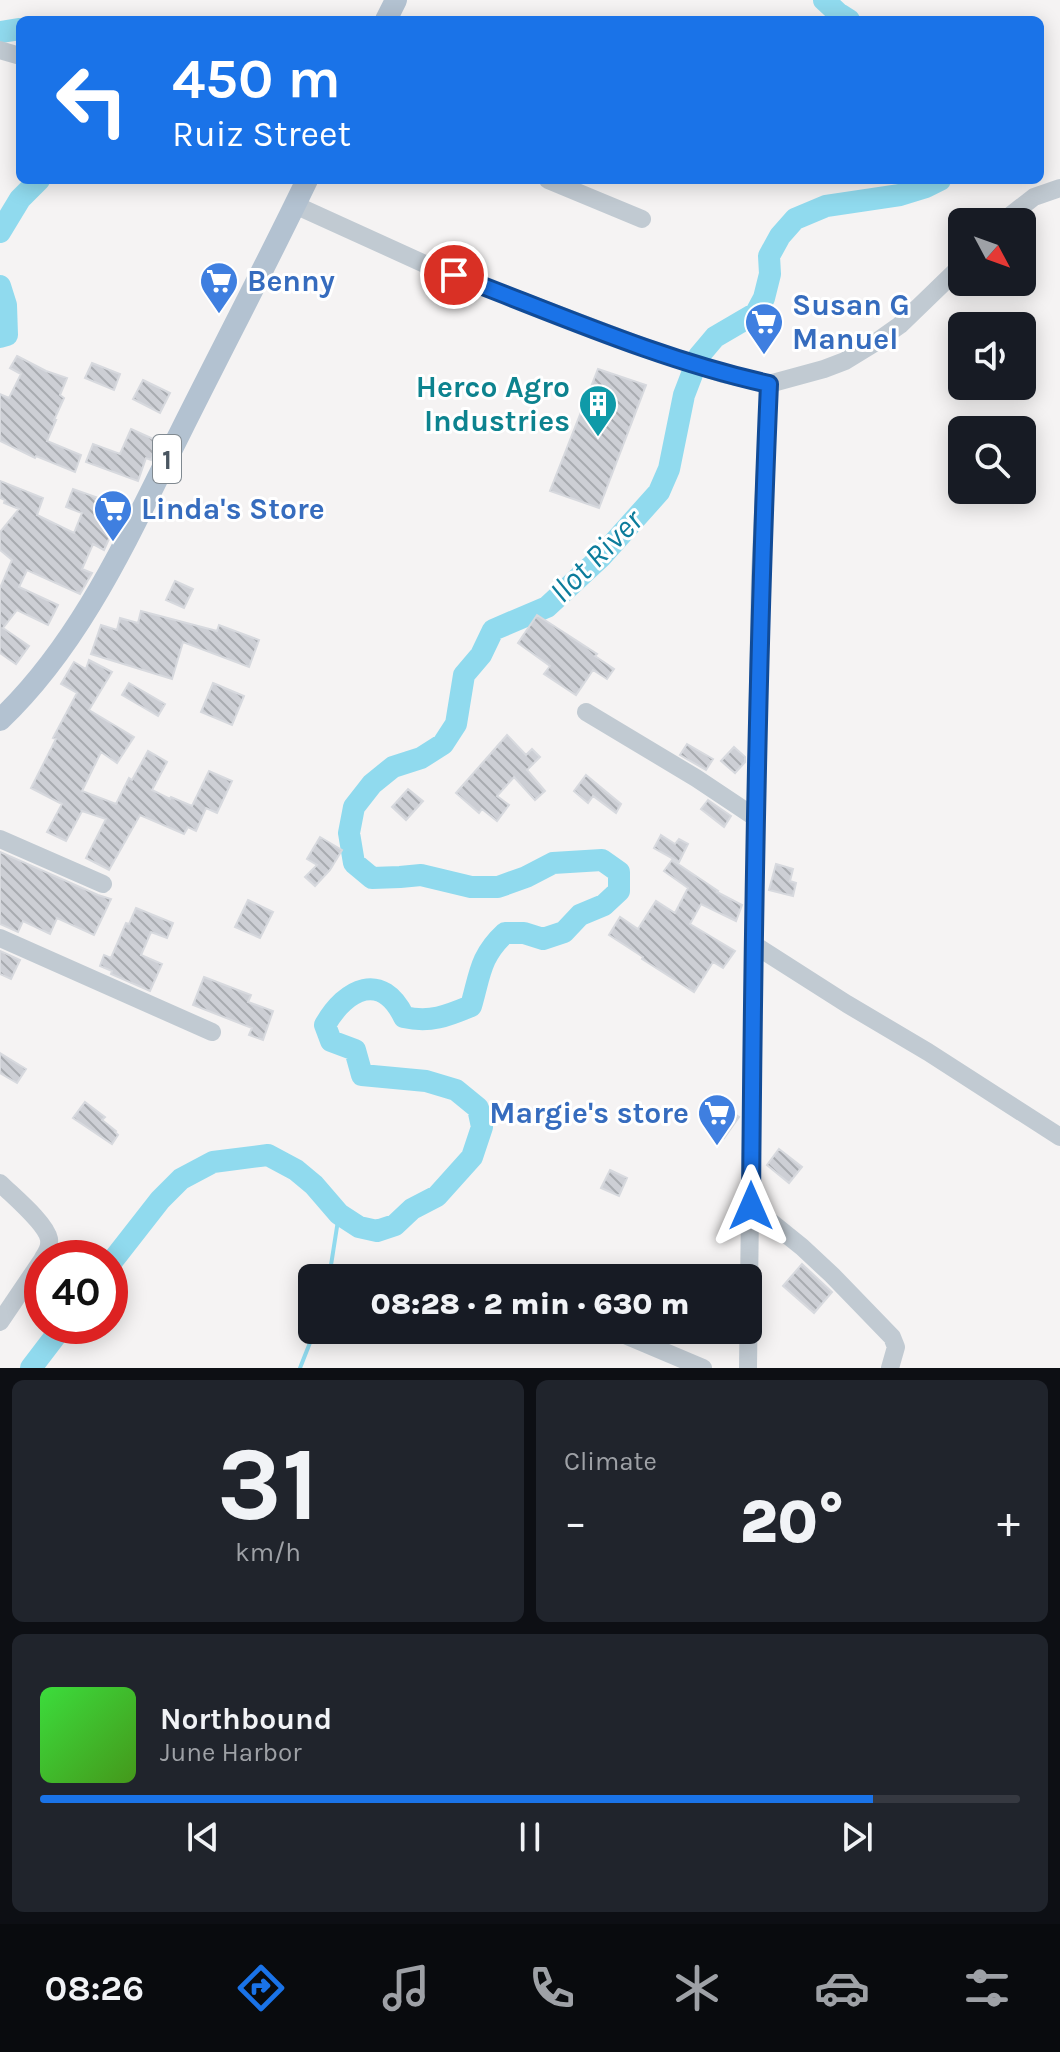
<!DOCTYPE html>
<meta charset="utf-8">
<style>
:root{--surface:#171b24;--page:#20242c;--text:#f1f3f6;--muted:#9ea1a6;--line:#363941;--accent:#1a73e8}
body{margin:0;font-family:Karla,sans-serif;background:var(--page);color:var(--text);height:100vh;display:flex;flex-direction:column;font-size:30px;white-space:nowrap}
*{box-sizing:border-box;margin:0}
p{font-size:26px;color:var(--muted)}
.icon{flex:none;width:44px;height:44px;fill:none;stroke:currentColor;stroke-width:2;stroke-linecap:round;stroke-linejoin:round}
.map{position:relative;height:1368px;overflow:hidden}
.side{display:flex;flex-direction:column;gap:12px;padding:12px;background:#0d0f14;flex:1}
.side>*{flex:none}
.hud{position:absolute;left:16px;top:16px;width:1028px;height:168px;border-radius:12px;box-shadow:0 4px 20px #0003;background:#1a73e8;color:#fff;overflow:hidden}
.needle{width:52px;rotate:131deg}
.tools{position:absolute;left:948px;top:208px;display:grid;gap:16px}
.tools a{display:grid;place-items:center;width:88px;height:88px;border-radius:12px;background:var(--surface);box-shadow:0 4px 20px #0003;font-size:40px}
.speed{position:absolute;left:24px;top:1240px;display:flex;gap:16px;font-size:40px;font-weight:700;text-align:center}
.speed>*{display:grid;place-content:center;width:104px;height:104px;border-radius:50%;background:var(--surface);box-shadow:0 4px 20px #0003;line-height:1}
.speed .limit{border:12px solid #d22;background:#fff;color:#111}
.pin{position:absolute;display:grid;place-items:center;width:68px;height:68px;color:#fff;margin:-34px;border:4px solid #fff;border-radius:50%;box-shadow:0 2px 8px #0007}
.me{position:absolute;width:88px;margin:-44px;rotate:0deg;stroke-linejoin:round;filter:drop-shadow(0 0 6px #0008)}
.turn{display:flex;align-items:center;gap:28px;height:168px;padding:0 24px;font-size:36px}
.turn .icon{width:104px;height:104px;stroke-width:2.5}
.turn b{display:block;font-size:56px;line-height:68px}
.big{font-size:60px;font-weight:800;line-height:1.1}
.side .tile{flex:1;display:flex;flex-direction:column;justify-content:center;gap:12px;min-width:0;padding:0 28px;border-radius:12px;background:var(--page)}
.side .dial{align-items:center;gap:0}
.dial b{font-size:104px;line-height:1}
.song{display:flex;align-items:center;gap:24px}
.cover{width:96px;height:96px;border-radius:12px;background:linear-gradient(135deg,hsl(120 70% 55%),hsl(100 70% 35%))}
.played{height:8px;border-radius:4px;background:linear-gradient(90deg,var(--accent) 85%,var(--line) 85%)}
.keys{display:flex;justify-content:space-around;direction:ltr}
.heat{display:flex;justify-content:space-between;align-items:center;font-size:44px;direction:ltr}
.side .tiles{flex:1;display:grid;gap:12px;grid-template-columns:1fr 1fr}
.tile:last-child{grid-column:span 2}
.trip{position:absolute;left:298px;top:1264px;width:464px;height:80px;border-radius:12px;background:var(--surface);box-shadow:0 4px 20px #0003;font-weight:800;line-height:80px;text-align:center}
.tabs{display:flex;height:128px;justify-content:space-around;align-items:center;background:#090b0e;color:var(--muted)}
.tabs .icon{width:56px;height:56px}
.tabs .selected{color:var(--accent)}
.tabs b{font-size:36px;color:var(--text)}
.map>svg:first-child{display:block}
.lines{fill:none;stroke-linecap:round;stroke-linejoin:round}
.stream{stroke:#90daee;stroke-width:4}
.river{stroke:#90daee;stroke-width:22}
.building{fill:url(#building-back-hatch);stroke:#d7d9de;stroke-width:2}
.minor{stroke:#c1cad2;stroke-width:18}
.major{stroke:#b3c2d1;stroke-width:22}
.route-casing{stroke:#114b97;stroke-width:20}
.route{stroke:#1a73e8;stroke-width:14}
.labels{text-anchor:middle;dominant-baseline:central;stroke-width:6;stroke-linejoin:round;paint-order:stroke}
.shield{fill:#fff;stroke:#808990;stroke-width:2}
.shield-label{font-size:28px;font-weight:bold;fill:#4a5661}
.shop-label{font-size:30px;font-weight:bold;fill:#366cbe;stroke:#fff;text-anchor:start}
.culture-label{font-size:30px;font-weight:bold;fill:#0d838f;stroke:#fff;text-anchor:end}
.water-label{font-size:32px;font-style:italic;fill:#0c7c9b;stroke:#fff}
</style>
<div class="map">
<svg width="1060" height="1368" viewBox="0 0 1060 1368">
<defs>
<pattern id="building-back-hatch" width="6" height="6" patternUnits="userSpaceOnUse" patternTransform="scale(2)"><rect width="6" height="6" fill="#cdcfd5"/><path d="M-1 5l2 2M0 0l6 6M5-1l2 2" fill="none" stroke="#a8abb0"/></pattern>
</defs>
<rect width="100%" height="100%" fill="#f5f3f3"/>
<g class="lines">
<!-- stream -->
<path class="stream" d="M329,1278l10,-64
M300,1368l15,-38"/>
<!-- river -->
<path class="river" d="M824,0l14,13 11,7
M0,32l20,-3
M0,232l20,-33 19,-19
M0,286l6,19 1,30 -7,2
M110,1264l50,-64 21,-21 32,-17 55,-7 28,15 18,15 25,29 20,13 18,4 18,-6 17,-16 25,-13 35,-39 10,-30 -4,-19 -22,-18 -30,-9 -64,-6 -7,-25 -24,-9 -6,-16c21,-37 57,-54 79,-8 26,6 43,-1 67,-11 9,-31 9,-50 34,-73h19l19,6 21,-7 16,-17 24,-10 15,-14v-19l-17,-12 -49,3 -27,14 -28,10h-27l-50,-12 -21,2 -28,1 -18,-15 -5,-30 5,-26 18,-23 21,-17 28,-9 22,-14 13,-20 8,-49 17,-20 12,-25 54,-23 54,-50 58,-65 10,-23 15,-74 15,-39 16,-19 41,-24 8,-15 6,-24 -1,-18 11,-20 15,-17 31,-13 74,-11 26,-8 14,-7
M31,1368l32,-42"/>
</g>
<!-- building -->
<path class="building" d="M17,356l29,15 21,7 -7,17 4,3 -10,22h2l-9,21 34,14 -6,17 -39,-16 -1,2 -35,-17v-47l9,4 12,-24 -11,-6z
M92,363l28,11 -6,16 -29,-12z
M598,369l48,16 -47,123 -49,-17z
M143,380l27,13 -10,20 -27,-14z
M131,429l29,13 -9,18 -5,-2 -8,23 -52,-19 7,-18 27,10z
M0,481l43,17 -6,17 37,18 8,-20 -16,-6 7,-18 28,10 2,-5 22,9 -21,47 -11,-6 -11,25 10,4 -12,21 -53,-24 -8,17 39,18 -10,20 -31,-15 -14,18 26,18 -13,18 -16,-11v-65l12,-28 -12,-10v-18l19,-23 -15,-6 1,-3 -5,-2z
M175,581l18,8 -9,19 -18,-8z
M141,611l76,20 2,-6 40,15 -10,27 -66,-25 -11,37 -81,-25 10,-29 16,5 3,-12 18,5z
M537,615l60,39 -2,2 19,13 -7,10 -14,-9 -17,25 -32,-21 6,-8 -32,-23z
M89,660l23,12 -23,38 45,27 -17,26 -16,-11 -19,39 34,13 13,-26 3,2 16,-29 19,11 -15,28 18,9 1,-2 21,9 17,-35 23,10 -15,32 -11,-5 -10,23 -8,-4 -4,7 -44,-19 -31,55 -23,-12 20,-39 -24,-8 -16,30 -19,-9 15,-28 -31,-16 25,-49 -3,-1 24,-45 -16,-9 13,-22 12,7z
M129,683l36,21 -7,12 -36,-21z
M213,683l31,13 -12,29 -31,-13z
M507,735l19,20 6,-6 8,8 -13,13 18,21 -10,9 -21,-23 -17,19 12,9 -12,16 -15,-12 -3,4 -23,-20z
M687,744l26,15 -7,11 -26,-15z
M734,747l11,10v5l-10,11 -14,-12z
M586,775l35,29 -5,9 -23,-17 -5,7 -14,-12z
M408,789l15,12 -17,19 -14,-13z
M708,800l23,16 -7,11 -23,-18z
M661,835l14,9 4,-5 9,5 -9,18 -25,-14z
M320,837l22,13 -12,20 -15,16 -10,-9 12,-12 -10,-6z
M0,852l98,43 13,4 -17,36 -37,-17 -7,16 -27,-13 -5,11 -18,-8z
M672,860l46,31 -1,1 25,13 -6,16 -35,-17 -11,20 45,27 -12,17 -10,-6 -19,30 -52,-33 1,-2 -34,-22 11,-18 18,12 18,-28 19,12 13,-25 -24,-17z
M776,864l17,5 -3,12 6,2 -3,13 -24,-6z
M248,900l25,12 -13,26 -25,-11z
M136,908l37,15 -6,15 -16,-6 -10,23 21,9 -12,27 -39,-17 1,-3 -12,-5 4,-11 7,3 15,-35 3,1z
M0,951l20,9 -9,19 -11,-5z
M204,977l47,18 -3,7 25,9 -10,29 -14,-5 3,-7 -59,-23z
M0,1053l26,16 -9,14 -17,-10z
M720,1097l12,9 -3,4 10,7 -15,21 -22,-16z
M85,1102l20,15 -3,3 14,11 -1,1 3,3 -6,9 -39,-26z
M779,1149l23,18 -13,16 -22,-18z
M610,1170l17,8 -8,18 -18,-8z
M802,1264l30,28 -18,21 -31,-27z"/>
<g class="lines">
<!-- minor -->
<path class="minor" d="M0,50l20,6
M548,180l94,39
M295,205l132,60 241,91 55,18 46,10 55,-15 21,-8 31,-19 24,-17 62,-60
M1002,222l32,-25 26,-9
M586,712l110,66 60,40
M0,839l103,45
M0,938l212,94
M753,944l94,60 81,48 132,85
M0,1183c13,13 46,40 49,56 1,8 -2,13 -6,19
M751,1206l51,41 30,28 60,62 4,10 -6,21
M0,1322l42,-62
M613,1330l90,38
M748,1368l5,-390 7,-401 9,-193"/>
<!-- major -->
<path class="major" d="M386,20l10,-20
M0,720c83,-79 130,-188 181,-289 42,-84 85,-166 126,-251"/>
</g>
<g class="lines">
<!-- route casing -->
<g class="route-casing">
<path id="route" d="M454,275c103,39 206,85 315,109 -12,274 -16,548 -18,822"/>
</g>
<!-- route -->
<use href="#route" class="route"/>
</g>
<!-- icons -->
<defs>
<g id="supermarket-pin" transform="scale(2)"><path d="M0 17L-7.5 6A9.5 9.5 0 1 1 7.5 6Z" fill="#3f7fe0" stroke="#fff"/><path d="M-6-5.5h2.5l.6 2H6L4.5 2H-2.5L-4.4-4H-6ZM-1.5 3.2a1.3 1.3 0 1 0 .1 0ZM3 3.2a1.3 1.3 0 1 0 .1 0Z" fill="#fff"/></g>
<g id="building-pin" transform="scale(2)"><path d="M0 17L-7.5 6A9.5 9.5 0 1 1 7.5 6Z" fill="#0f9aa8" stroke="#fff"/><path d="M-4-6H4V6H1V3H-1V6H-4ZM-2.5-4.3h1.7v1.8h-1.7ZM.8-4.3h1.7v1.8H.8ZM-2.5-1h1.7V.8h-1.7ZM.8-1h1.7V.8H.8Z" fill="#fff"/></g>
</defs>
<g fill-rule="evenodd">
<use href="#supermarket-pin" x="219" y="281"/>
<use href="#supermarket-pin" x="764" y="322"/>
<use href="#building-pin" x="598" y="404"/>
<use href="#supermarket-pin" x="113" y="509"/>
<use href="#supermarket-pin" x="717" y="1113"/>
</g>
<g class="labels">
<!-- shield labels -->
<rect class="shield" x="153" y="435" width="28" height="48" rx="6"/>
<g class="shield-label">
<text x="167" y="459">1</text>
</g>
<!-- shop labels -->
<g class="shop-label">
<text x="247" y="281">Benny</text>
<text x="792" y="305">Susan G<tspan x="792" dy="34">Manuel</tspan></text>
<text x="141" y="509">Linda's Store</text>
<text x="689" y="1113" text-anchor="end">Margie's store</text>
</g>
<!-- culture labels -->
<g class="culture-label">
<text x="570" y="387">Herco Agro<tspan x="570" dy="34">Industries</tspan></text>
</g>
<!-- water labels -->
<g class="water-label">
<text transform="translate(596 556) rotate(-45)">Ilot River</text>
</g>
</g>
</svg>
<div class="tools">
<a><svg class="needle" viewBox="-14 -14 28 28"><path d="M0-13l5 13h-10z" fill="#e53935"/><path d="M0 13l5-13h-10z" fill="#9ea1a6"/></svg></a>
<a><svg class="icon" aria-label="sound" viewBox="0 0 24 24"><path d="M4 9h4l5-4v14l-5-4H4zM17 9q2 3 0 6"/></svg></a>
<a><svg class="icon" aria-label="search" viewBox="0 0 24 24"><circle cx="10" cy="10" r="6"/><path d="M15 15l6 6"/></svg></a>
</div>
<div class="speed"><div class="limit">40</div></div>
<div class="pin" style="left:454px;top:275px;background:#d93025"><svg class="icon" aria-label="arrive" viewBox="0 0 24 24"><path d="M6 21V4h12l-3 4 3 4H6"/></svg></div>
<svg class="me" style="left:751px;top:1206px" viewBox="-20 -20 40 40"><path d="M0-17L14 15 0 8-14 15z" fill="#1a73e8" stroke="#fff" stroke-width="4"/></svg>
<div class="trip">08:28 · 2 min · 630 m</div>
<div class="hud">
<div class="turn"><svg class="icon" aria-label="left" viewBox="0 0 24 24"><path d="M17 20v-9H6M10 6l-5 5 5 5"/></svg><div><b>450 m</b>Ruiz Street</div></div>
</div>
</div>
<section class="side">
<div class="tiles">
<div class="tile dial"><b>31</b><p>km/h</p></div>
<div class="tile"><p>Climate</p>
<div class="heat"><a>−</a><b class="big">20°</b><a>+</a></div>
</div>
<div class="tile">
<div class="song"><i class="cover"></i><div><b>Northbound</b><p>June Harbor</p></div></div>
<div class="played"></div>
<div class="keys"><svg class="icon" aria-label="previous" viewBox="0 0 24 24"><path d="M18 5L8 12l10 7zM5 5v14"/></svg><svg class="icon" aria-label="pause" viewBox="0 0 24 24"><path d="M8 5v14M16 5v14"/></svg><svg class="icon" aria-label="next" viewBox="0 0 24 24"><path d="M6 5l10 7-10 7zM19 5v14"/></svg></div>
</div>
</div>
</section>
<nav class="tabs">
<b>08:26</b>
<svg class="icon selected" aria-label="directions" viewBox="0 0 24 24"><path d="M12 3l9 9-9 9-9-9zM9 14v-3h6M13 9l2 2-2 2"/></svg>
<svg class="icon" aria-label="music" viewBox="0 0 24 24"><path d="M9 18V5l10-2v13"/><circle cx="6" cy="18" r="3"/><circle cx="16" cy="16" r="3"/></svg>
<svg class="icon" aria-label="phone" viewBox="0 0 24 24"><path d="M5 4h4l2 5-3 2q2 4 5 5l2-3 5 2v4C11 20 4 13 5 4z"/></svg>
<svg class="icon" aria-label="climate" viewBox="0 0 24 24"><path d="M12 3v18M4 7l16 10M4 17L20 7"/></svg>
<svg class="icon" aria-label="car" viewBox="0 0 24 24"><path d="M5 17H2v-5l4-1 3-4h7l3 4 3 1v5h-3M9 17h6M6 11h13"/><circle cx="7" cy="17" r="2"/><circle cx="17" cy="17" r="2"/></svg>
<svg class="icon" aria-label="filters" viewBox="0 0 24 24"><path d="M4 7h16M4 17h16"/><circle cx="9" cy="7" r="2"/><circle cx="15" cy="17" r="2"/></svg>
</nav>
